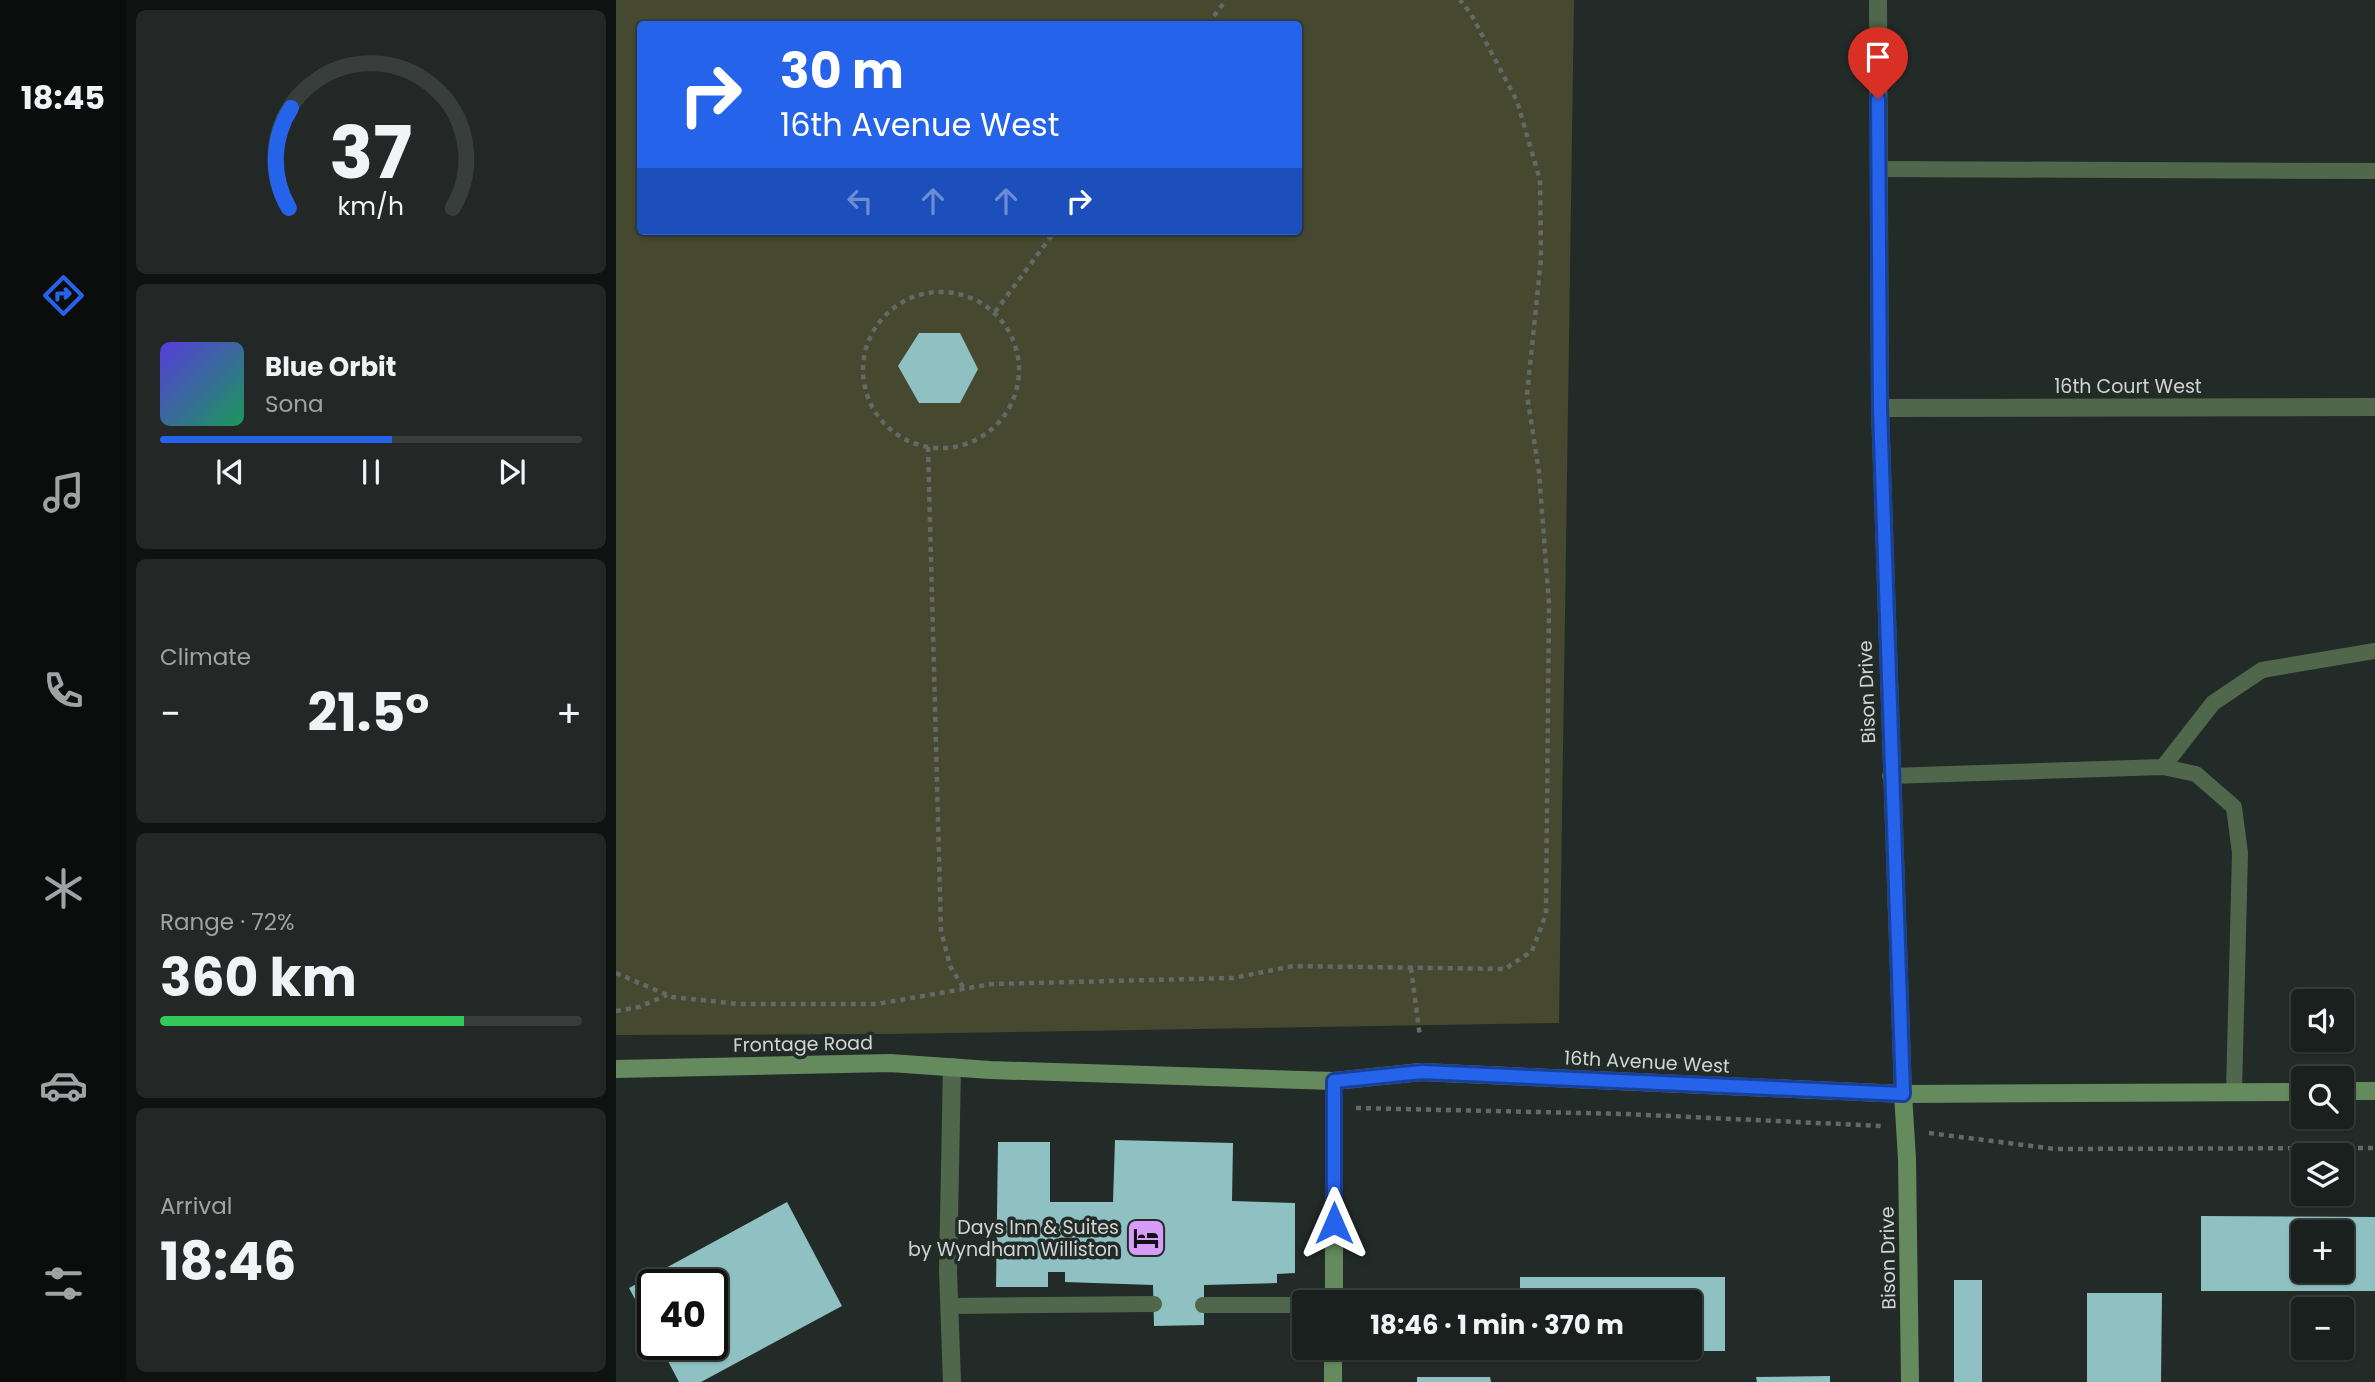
<!DOCTYPE html>
<meta charset="utf-8">
<style>
:root{--surface:#1a201e;--page:#232827;--text:#f1f3f6;--muted:#9fa3a4;--line:#383e3c;--accent:#2563eb}
body{margin:0;font-family:Poppins,sans-serif;background:var(--page);color:var(--text);height:100vh;display:flex;flex-direction:column;font-size:26px;white-space:nowrap}
*{box-sizing:border-box;margin:0}
p{font-size:23px;color:var(--muted)}
.icon{flex:none;width:38px;height:38px;fill:none;stroke:currentColor;stroke-width:2;stroke-linecap:round;stroke-linejoin:round}
.map{position:relative;flex:1;overflow:hidden}
.panel{display:flex;flex-direction:column;gap:10px;padding:10px;background:#0e1210;width:490px}
.panel>*{flex:none}
.banner{position:absolute;left:21px;top:21px;width:665px;height:214px;border-radius:7px;box-shadow:0 2px 5px #0004,0 0 0 2px var(--line);background:#2563eb;color:#fff;overflow:hidden}
.controls{position:absolute;left:1675px;top:989px;display:grid;gap:14px}
.controls a{display:grid;place-items:center;width:63px;height:63px;border-radius:7px;background:var(--surface);box-shadow:0 2px 5px #0004,0 0 0 2px var(--line);font-size:35px}
.speed{position:absolute;left:21px;top:1269px;display:flex;gap:14px;font-size:35px;font-weight:700;text-align:center}
.speed>*{display:grid;place-content:center;width:91px;height:91px;border-radius:50%;background:var(--surface);box-shadow:0 2px 5px #0004,0 0 0 2px var(--line);line-height:1}
.speed .limit{border:4px solid #111;border-radius:10px;background:#fff;color:#111}
.pin{position:absolute;display:grid;place-items:center;width:60px;height:60px;color:#fff;margin:-72px -30px;border-radius:50% 50% 50% 0;rotate:-45deg;box-shadow:0 0 7px #0007}
.pin .icon{rotate:45deg}
.me{position:absolute;width:77px;margin:-38px;rotate:0deg;stroke-linejoin:round;filter:drop-shadow(0 0 5px #0008)}
.turn{display:flex;align-items:center;gap:24px;height:147px;padding:0 28px;font-size:32px}
.turn .icon{width:91px;height:91px;stroke-width:2.5}
.turn b{display:block;font-size:49px;line-height:60px}
.lanes{display:flex;align-items:center;height:66px;padding:0 28px;background:#0003;justify-content:center;gap:35px;direction:ltr}
.lanes .off{opacity:.35}
.big{font-size:52px;font-weight:700;line-height:1.1}
.panel .widget{flex:1;display:flex;flex-direction:column;justify-content:center;gap:10px;min-width:0;padding:0 24px;border-radius:10px;background:var(--page)}
.panel .dial{align-items:center;gap:0}
.dial svg{height:182px;overflow:visible;fill:none;stroke:var(--line);stroke-width:7;stroke-linecap:round;text-anchor:middle}
.dial text{fill:var(--text);stroke:none}
.song{display:flex;align-items:center;gap:21px}
.cover{width:84px;height:84px;border-radius:10px;background:linear-gradient(135deg,hsl(250 70% 55%),hsl(150 70% 35%))}
.played{height:7px;border-radius:4px;background:linear-gradient(90deg,var(--accent) 55%,var(--line) 55%)}
.keys{display:flex;justify-content:space-around;direction:ltr}
.heat{display:flex;justify-content:space-between;align-items:center;font-size:38px;direction:ltr}
.charge{height:10px;border-radius:5px;background:linear-gradient(90deg,#34c759 72%,var(--line) 0)}
.trip{position:absolute;left:676px;top:1290px;width:410px;height:70px;border-radius:7px;background:var(--surface);box-shadow:0 2px 5px #0004,0 0 0 2px var(--line);font-weight:700;line-height:70px;text-align:center}
main{display:flex;flex:1;min-height:0}
.tabs{display:flex;flex-direction:column;width:126px;justify-content:space-around;align-items:center;background:#0a0d0c;color:var(--muted)}
.tabs .icon{width:49px;height:49px}
.tabs .active{color:var(--accent)}
.tabs b{font-size:32px;color:var(--text)}
.map>svg:first-child{display:block}
.green{fill:#464830;fill-rule:evenodd}
.building{fill:#8fc1c3;fill-rule:evenodd}
.lines{fill:none;stroke-linecap:round;stroke-linejoin:round}
.path{stroke:#626966;stroke-width:4.5;stroke-dasharray:5 5;stroke-linecap:butt}
.lane{stroke:#50674c;stroke-width:16}
.street{stroke:#50674c;stroke-width:18}
.secondary{stroke:#648a5e;stroke-width:18}
.route-casing{stroke:#184099;stroke-width:18}
.route{stroke:#2563eb;stroke-width:12}
.labels{text-anchor:middle;dominant-baseline:central;stroke-width:7;stroke-linejoin:round;paint-order:stroke}
.street-label{font-size:19px;fill:#d1d6d4;stroke:#232b28}
.poi-label{font-size:19px;fill:#d1d6d4;stroke:#232b28;text-anchor:end}
</style>
<main>
<nav class="tabs">
<b>18:45</b>
<svg class="icon active" aria-label="directions" viewBox="0 0 24 24"><path d="M12 3l9 9-9 9-9-9zM9 14v-3h6M13 9l2 2-2 2"/></svg>
<svg class="icon" aria-label="music" viewBox="0 0 24 24"><path d="M9 18V5l10-2v13"/><circle cx="6" cy="18" r="3"/><circle cx="16" cy="16" r="3"/></svg>
<svg class="icon" aria-label="phone" viewBox="0 0 24 24"><path d="M5 4h4l2 5-3 2q2 4 5 5l2-3 5 2v4C11 20 4 13 5 4z"/></svg>
<svg class="icon" aria-label="climate" viewBox="0 0 24 24"><path d="M12 3v18M4 7l16 10M4 17L20 7"/></svg>
<svg class="icon" aria-label="car" viewBox="0 0 24 24"><path d="M5 17H2v-5l4-1 3-4h7l3 4 3 1v5h-3M9 17h6M6 11h13"/><circle cx="7" cy="17" r="2"/><circle cx="17" cy="17" r="2"/></svg>
<svg class="icon" aria-label="filters" viewBox="0 0 24 24"><path d="M4 7h16M4 17h16"/><circle cx="9" cy="7" r="2"/><circle cx="15" cy="17" r="2"/></svg>
</nav>
<section class="panel">
<div class="widget dial"><svg viewBox="0 0 100 80">
<path d="M14 69A42 42 0 1 1 86 69"/>
<path d="M14 69A42 42 0 0 1 15 25" stroke="#2563eb"/>
<text x="50" y="56" font-size="32" font-weight="700">37</text>
<text x="50" y="72" font-size="11">km/h</text>
</svg></div>
<div class="widget">
<div class="song"><i class="cover"></i><div><b>Blue Orbit</b><p>Sona</p></div></div>
<div class="played"></div>
<div class="keys"><svg class="icon" aria-label="previous" viewBox="0 0 24 24"><path d="M18 5L8 12l10 7zM5 5v14"/></svg><svg class="icon" aria-label="pause" viewBox="0 0 24 24"><path d="M8 5v14M16 5v14"/></svg><svg class="icon" aria-label="next" viewBox="0 0 24 24"><path d="M6 5l10 7-10 7zM19 5v14"/></svg></div>
</div>
<div class="widget"><p>Climate</p>
<div class="heat"><a>−</a><b class="big">21.5°</b><a>+</a></div>
</div>
<div class="widget"><p>Range · 72%</p><b class="big">360 km</b><div class="charge"></div></div>
<div class="widget"><p>Arrival</p><b class="big">18:46</b></div>
</section>
<div class="map">
<svg width="1759" height="1382" viewBox="0 0 1759 1382">
<rect width="100%" height="100%" fill="#232b28"/>
<!-- green -->
<path class="green" d="M0,0h958l-15,1023 -670,11 -273,1zM24,24h658v207h-658z"/>
<!-- building -->
<path class="building" d="M303,333h41l18,36 -18,34h-41l-21,-37z
M499,1140l118,3 -1,58 63,2v70l-18,1v9l-73,2v40l-50,1 -1,-41 -88,-3v-10h-17v15h-52l2,-145h52v60h63z
M171,1202l55,104 -141,76h-22l-20,-38h53v-60h-59v49l-24,-45z
M1585,1216l174,1v74h-174zM1687,1232h39v38h-39z
M904,1277h205v74h-205v-3h169v-46h-169z
M1338,1280h28v102h-28z
M1471,1293h75l-1,89h-74z
M1214,1376v6h-73l-1,-5z
M801,1377h73l1,5h-74z"/>
<g class="lines">
<!-- path -->
<path class="path" d="M592,24l18,-24
M247 370a78 78 0 1 1 156 0a78 78 0 1 1-156 0Z
M379,312l60,-81
M312,447l13,483 9,36 15,24
M795,968l9,69
M0,973l56,24 67,7h138l115,-20 241,-6 60,-12 212,3 27,-18 14,-37 3,-310 -10,-132 -12,-77 14,-136 -1,-79 -23,-79 -46,-87 -11,-14
M0,1011l23,-4 28,-12
M740,1108l270,6 256,12
M1313,1133l126,16 320,-1"/>
<!-- lane -->
<path class="lane" d="M1262,169l497,2
M1547,767l50,-64 49,-33 113,-19
M1274,776l273,-9 33,7 38,33 6,46 -6,239
M587,1305h101
M333,1306l205,-2"/>
<!-- street -->
<path class="street" d="M1262,0l2,408 23,686
M1264,408l495,-1
M336,1067l-4,204 4,111"/>
<!-- secondary -->
<path class="secondary" d="M0,1069l274,-6 100,7 344,11 87,-9 482,22 400,-2
M1726,1091h33
M1287,1094l4,65 3,223
M718,1302v-221
M717,1382v-34"/>
</g>
<g class="lines">
<!-- route casing -->
<g class="route-casing">
<path id="route" d="M718,1223v-142l88,-9 481,22 -23,-686 -2,-309"/>
</g>
<!-- route -->
<use href="#route" class="route"/>
</g>
<!-- icons -->
<defs>
<g id="hotel-square" transform="scale(2.0125)"><rect x="-9" y="-9" width="18" height="18" rx="4" fill="#d79bf9" stroke="#232b28"/><path d="M-6-4.5h1.5V1H6V5H4.5V3h-9V5H-6ZM-4 0a1.8 1.8 0 1 1 3.6 0ZM.5 0V-2.5h3Q6-2.5 6 0Z" fill="#111"/></g>
</defs>
<g fill-rule="evenodd">
<use href="#hotel-square" x="530" y="1238"/>
</g>
<g class="labels">
<!-- street labels -->
<g class="street-label">
<text x="1512" y="386">16th Court West</text>
<text transform="translate(1251 692) rotate(-92)">Bison Drive</text>
<text transform="translate(187 1044) rotate(-1)">Frontage Road</text>
<text transform="translate(1031 1062) rotate(3)">16th Avenue West</text>
<text transform="translate(1272 1258) rotate(-91)">Bison Drive</text>
</g>
<!-- poi labels -->
<g class="poi-label">
<text x="503" y="1227">Days Inn &amp; Suites<tspan x="503" dy="22">by Wyndham Williston</tspan></text>
</g>
</g>
</svg>
<div class="controls">
<a><svg class="icon" aria-label="sound" viewBox="0 0 24 24"><path d="M4 9h4l5-4v14l-5-4H4zM17 9q2 3 0 6"/></svg></a>
<a><svg class="icon" aria-label="search" viewBox="0 0 24 24"><circle cx="10" cy="10" r="6"/><path d="M15 15l6 6"/></svg></a>
<a><svg class="icon" aria-label="layers" viewBox="0 0 24 24"><path d="M12 4l9 5-9 5-9-5zM3 14l9 5 9-5"/></svg></a>
<a>+</a>
<a>−</a>
</div>
<div class="speed"><div class="limit">40</div></div>
<div class="pin" style="left:1262px;top:99px;background:#d93025"><svg class="icon" aria-label="arrive" viewBox="0 0 24 24"><path d="M6 21V4h12l-3 4 3 4H6"/></svg></div>
<svg class="me" style="left:718px;top:1223px" viewBox="-20 -20 40 40"><path d="M0-17L14 15 0 8-14 15z" fill="#2563eb" stroke="#fff" stroke-width="4"/></svg>
<div class="trip">18:46 · 1 min · 370 m</div>
<div class="banner">
<div class="turn"><svg class="icon" aria-label="right" viewBox="0 0 24 24"><path d="M7 20v-9h11M14 6l5 5-5 5"/></svg><div><b>30 m</b>16th Avenue West</div></div>
<div class="lanes"><svg class="icon off" aria-label="left" viewBox="0 0 24 24"><path d="M17 20v-9H6M10 6l-5 5 5 5"/></svg><svg class="icon off" aria-label="ahead" viewBox="0 0 24 24"><path d="M12 20V5M6 11l6-6 6 6"/></svg><svg class="icon off" aria-label="ahead" viewBox="0 0 24 24"><path d="M12 20V5M6 11l6-6 6 6"/></svg><svg class="icon" aria-label="right" viewBox="0 0 24 24"><path d="M7 20v-9h11M14 6l5 5-5 5"/></svg></div>
</div>
</div>
</main>
